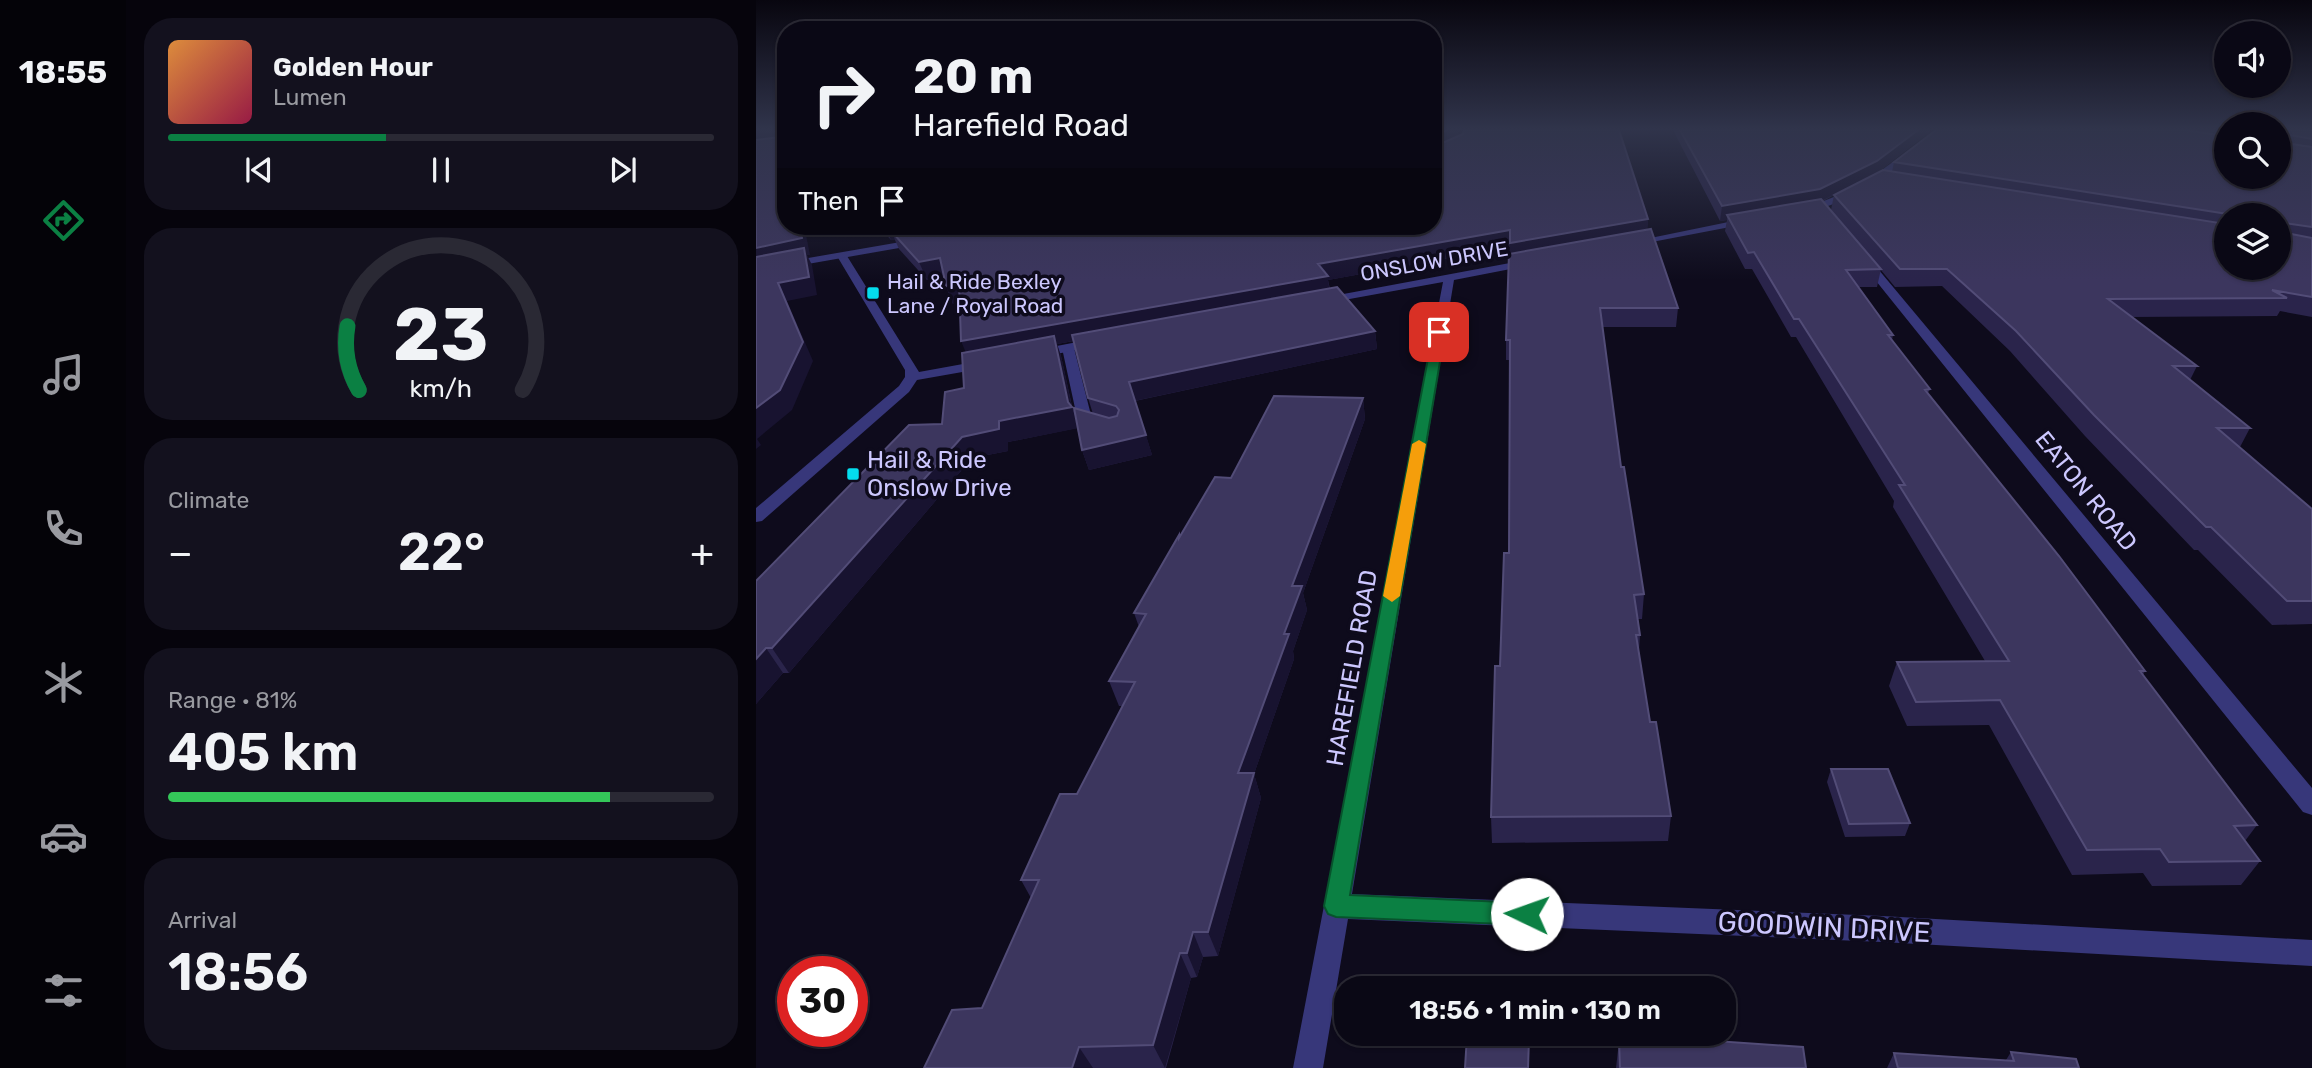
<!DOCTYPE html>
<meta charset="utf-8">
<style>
:root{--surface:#0a0815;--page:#13111e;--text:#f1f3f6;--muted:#999aa0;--line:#2a2934;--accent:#0b8043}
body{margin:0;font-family:Rubik,sans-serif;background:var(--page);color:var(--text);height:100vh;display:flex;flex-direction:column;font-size:26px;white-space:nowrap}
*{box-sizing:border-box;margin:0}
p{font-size:23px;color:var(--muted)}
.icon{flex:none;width:38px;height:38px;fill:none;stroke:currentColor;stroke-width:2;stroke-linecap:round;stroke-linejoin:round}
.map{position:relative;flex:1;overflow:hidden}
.details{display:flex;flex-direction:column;gap:18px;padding:18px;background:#06040c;width:630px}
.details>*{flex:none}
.top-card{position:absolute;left:21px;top:21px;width:665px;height:214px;border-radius:28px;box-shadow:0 2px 5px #0004,0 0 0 2px var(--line);background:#0a0815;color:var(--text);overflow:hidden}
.buttons{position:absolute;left:1458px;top:21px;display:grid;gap:14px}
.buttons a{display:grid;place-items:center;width:77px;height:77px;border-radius:50%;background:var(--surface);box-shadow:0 2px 5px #0004,0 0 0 2px var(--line);font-size:35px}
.speed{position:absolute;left:21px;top:956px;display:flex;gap:14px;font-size:35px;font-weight:700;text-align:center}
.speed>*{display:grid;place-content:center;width:91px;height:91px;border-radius:50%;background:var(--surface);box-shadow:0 2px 5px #0004,0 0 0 2px var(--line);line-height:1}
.speed .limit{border:10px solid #d22;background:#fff;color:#111}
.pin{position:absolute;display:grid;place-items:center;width:60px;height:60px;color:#fff;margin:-30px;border-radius:14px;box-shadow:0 4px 10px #0006}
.me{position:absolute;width:77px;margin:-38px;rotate:273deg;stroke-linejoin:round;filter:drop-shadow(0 0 5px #0008)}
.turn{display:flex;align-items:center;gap:24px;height:147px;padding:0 21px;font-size:32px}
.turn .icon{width:91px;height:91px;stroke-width:2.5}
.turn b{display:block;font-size:49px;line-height:60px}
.then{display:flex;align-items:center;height:66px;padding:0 21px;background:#0003;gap:14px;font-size:26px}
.big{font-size:52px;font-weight:600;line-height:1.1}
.details .widget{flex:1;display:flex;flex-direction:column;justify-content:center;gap:10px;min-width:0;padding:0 24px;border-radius:28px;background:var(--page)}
.details .dial{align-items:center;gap:0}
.dial svg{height:182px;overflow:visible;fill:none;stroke:var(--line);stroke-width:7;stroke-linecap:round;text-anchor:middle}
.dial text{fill:var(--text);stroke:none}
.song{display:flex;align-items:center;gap:21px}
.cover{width:84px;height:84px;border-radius:10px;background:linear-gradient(135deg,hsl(30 70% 55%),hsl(340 70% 35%))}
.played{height:7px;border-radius:4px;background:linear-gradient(90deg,var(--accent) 40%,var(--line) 40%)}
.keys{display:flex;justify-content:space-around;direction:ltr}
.heat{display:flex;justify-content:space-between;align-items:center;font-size:38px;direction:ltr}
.charge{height:10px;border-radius:5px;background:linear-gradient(90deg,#34c759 81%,var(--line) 0)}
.trip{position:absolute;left:578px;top:976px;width:402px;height:70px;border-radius:28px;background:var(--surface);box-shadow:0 2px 5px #0004,0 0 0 2px var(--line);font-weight:600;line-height:70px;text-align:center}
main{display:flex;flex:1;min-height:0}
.tab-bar{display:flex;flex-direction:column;width:126px;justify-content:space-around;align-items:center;background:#040308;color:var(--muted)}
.tab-bar .icon{width:49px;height:49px}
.tab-bar .active{color:var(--accent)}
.tab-bar b{font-size:32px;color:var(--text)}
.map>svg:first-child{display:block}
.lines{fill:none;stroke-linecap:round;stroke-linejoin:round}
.service{fill:#37377a;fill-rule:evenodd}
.minor{fill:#37377a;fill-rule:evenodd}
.tertiary{fill:#37377a;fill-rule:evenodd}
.wall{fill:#2a244b;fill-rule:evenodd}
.shaded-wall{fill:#181330}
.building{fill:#3c365e;stroke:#524c77;stroke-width:2}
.route{fill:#0b8043;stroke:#07532c;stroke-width:2}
.slow{fill:#f59e0b}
.poi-dot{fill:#04ddee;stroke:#0e0b1c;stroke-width:2.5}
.labels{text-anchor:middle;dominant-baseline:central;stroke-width:7;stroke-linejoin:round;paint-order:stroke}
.far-street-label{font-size:21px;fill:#ccc7fe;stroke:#0e0b1c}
.far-poi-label{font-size:21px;fill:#ccc7fe;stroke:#0e0b1c;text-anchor:start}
.poi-label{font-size:24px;fill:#ccc7fe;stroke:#0e0b1c;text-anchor:start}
.street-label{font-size:24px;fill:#ccc7fe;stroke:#0e0b1c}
.near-street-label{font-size:28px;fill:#ccc7fe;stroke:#0e0b1c}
</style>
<main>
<nav class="tab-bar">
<b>18:55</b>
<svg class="icon active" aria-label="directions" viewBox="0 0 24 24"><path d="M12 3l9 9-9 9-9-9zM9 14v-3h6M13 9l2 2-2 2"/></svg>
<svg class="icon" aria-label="music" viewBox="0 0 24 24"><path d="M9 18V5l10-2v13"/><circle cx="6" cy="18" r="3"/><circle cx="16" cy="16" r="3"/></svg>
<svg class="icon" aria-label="phone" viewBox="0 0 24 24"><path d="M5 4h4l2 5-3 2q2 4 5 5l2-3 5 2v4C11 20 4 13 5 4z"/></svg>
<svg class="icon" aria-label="climate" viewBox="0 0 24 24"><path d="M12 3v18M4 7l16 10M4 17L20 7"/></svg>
<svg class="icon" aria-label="car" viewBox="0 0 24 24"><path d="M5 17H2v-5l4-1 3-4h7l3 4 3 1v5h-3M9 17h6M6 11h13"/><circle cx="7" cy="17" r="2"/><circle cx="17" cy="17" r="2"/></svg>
<svg class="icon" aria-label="filters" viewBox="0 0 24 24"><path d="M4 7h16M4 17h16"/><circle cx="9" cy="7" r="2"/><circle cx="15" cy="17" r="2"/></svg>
</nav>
<section class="details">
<div class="widget">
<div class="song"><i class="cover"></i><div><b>Golden Hour</b><p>Lumen</p></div></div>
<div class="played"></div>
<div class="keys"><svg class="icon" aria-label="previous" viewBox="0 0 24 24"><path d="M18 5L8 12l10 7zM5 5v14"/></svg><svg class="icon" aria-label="pause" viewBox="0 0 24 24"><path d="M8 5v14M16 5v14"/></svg><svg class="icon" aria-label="next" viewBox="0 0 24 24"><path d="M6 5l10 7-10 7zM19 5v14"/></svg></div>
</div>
<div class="widget dial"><svg viewBox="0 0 100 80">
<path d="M14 69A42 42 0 1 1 86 69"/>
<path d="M14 69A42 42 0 0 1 9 41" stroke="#0b8043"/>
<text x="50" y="56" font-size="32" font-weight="700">23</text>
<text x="50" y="72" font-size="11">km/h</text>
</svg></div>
<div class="widget"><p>Climate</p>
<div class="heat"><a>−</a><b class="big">22°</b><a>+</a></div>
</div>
<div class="widget"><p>Range · 81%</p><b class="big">405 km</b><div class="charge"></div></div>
<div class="widget"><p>Arrival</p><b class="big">18:56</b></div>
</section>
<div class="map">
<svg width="1556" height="1068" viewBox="0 0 1556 1068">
<rect width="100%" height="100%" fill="#0e0b1c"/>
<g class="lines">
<!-- service -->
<path class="service" d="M312,344l6,4 18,71 9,3 2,3 -2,3h-10l-13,-6 -16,-74z"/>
<!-- minor -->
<path class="minor" d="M1181,130h8c-40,38 -88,70 -142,84l-5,-3 59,-23z
M992,218l5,3 -2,2 -120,23 -5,-3z
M86,253l5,3 72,116 66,-12 7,4 -7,4 -68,12 -8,12 -147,129 -6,1v-14l143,-122 6,-9v-7l-68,-114z
M1104,257h8l444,531v27l-9,-3 -443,-551z
M776,259l5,3 -1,2 -82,16 -102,614 530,22 430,24v26l-430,-24 -534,-23 -25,149h-30l150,-786 -121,22 -6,-3 6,-3z
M342,338l6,4 -2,3 -66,13 -6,-4 6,-4z"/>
<!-- tertiary -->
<path class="tertiary" d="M162,239l4,1v4l-166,29v-6z"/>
</g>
<!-- wall -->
<path class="wall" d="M677,130h26l-3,7 192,82 -1,10 31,79 -2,19h-74l19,140 23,127 -2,25h-4l2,16 -1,16 11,71 21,94 -3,25 -176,2 -1,-26 18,-264 1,-193h-4v-20l4,-93 -182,33 2,9 45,42 2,18 -242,52 17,54 -63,15 -7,-20 -5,-22 -69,14v9l-36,7 -183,215h-6l-27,31v-123l186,-157 22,-36 2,-36 -6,-50 -7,2 -7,-18 -2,-10 -17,4 -28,-31 -4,-9h-4l-13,-14h555zM318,341l14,57 5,16h-18l-3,-8 -11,-50 -4,-12z
M917,130h259l-58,45 18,-3 2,-10 42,-32h290v47l52,-47h34v187l-32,-6 -3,5 -145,1 65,49 -7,14 60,48 -10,19 72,62v115l-40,1 -74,-75h-4l-109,-114 -75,-85 -68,-65 -47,1 -64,-77 3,-15 -11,6 58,68 -4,18h-19l35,48 -1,5 38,49 -2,4 217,278 -2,4 114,150 -12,16 15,20 -19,24 -89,1 -9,-13 -71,2 -83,-150 -82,1 -18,-40 8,-24 88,-1 -92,-154 1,-6 -98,-164h-5l-39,-68h-7l-20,-38 2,-11 -7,1zM1470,215h52l-52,53z
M607,398l2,21 -62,174 4,17 -14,41 1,8 -40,115 7,24 -43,158 -15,1 -6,20 -6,1 -25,90h-242l58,-60 49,-110 -10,-18 56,-86 46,-88h-4l-10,-25 30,-54 -5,-14 45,-75 52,-60z
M1075,769l79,54 -5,13 -60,1 -18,-55z
M863,1041l96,2 1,-2 90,27h-190z
M1255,1052l68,16h-192l7,-15 112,7z"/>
<!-- shaded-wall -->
<path class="shaded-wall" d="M12,130h14l4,8 -30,7v-13z
M691,130h12l-5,10 -21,11v-14z
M1162,130h14l-58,45 -57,28 -90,12v5l-7,1 2,-15z
M892,219l-1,16 -137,25v-13l-182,33 2,13 -273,51 4,12 11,51 7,21 -71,14v9l-36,7 -183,215 -17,-25 190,-211 7,-77 -8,-19 357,-77 192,-34z
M44,226h61l-55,9 4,20h-3l5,10 5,30 -30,6 26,60 -21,49 -35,29 4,6 -5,4v-201z
M129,226h87l-80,6 3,8h-4z
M184,258l7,17 -20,5 -8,-18z
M203,283l7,18 -13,3 -7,-18z
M619,331l2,18 -243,52 -5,-19z
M607,398l2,21 -62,174 4,17 -14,41 1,8 -40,115 7,24 -43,158 -10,-24 30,-159 46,-139 8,-48z
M390,435l6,20 -63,15 -7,-20z
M10,648l17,25 -27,31v-45z
M437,932l10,25 -6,20 -10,-24z
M424,953l11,25 -26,90 -12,-23z
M323,1047l14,21h-21z"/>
<!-- building -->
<path class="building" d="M25,130h5v96h14l2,12 -46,10v-108l24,-3z
M677,130h14l-14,7z
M708,130h155l29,89 -138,24v-13l-192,34 10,12 -367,65 -2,-58 -13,3 -6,-28 -21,4 -27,-30 36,-6h505v-79l30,-13z
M924,130h238l-41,31 -57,28 -98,17z
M1180,130h248l42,6v41h52v-47h34v9l-28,-5 -3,3 3,6 28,4v80l-28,-4 2,10 26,5v59l-40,-7 15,8 -179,1 89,67h-24l77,62h-33l95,81v92h-25l-76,-74h-5l-112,-112 -78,-84 -69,-62h-47l-66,-74 49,-25 343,54v44h52v-53h-44l-340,-53z
M1065,199l60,70 -35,1 47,65h-5l42,54 -5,1 134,166 86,115h-5l117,154 -23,1 26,35 -91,1 -9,-13 -73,1 -87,-150 -84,2 -19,-40 112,-1 -110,-176h6l-106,-166h-5l-40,-67 -6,1 -21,-38z
M895,229l27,79h-78l21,159h3l20,127 -10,1 6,40h-4l14,87h6l15,94 -180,1 4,-151h5l4,-113h5l1,-213h-4l3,-86z
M48,248l5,29 -31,6 25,59 -23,48 -24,18v-151z
M581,287l38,44 -246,51 17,53 -64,15 -8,-42 35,10 8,-2 2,-6 -3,-4 -28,-8 -16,-63z
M298,336l14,66 4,5 -73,14v8l-37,8 -190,211h-6l-10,11v-78l153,-156 33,-1 3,-32 19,-4 -2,-35z
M518,396l89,2 -71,188h10l-18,48h5l-51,139h16l-46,159h-15l-6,21h-7l-27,92 -74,2 -7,21h-148l28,-58 30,-2 57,-128h-18l39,-86h17l58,-112 -26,-1 37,-67 -12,-1 45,-78v3l36,-61 16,1z
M1075,769h57l22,54 -61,1z
M711,1036l62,3 -1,29h-63z
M863,1041l97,2v-2l87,6 3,21h-186z
M1255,1052l65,7 3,9h-181l-4,-15 120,8z"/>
<!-- sky -->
<linearGradient id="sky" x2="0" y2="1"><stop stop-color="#08060f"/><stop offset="0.46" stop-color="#30344b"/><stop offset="1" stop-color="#30344b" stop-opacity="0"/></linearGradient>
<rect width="1556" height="280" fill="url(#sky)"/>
<!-- route -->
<path class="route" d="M683,329l6,3 -95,563 177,8 9,3 4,8 -4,8 -9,3 -191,-8 -8,-3 -4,-8 109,-574z"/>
<!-- slow -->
<path class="slow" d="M663,440l7,4 -26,152 -8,6 -9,-6 29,-152z"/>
<!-- markers -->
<g class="poi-dot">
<rect x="110" y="286" width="14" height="14" rx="3.5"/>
<rect x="90" y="467" width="14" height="14" rx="3.5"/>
</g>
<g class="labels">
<!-- far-street labels -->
<g class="far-street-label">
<text transform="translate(678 261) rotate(-10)">ONSLOW DRIVE</text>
</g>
<!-- far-poi labels -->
<g class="far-poi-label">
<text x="131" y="281">Hail &amp; Ride Bexley<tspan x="131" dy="24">Lane / Royal Road</tspan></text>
</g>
<!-- poi labels -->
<g class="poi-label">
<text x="111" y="460">Hail &amp; Ride<tspan x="111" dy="28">Onslow Drive</tspan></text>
</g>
<!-- street labels -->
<g class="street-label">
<text transform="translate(1330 491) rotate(51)">EATON ROAD</text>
<text transform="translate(596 668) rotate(-80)">HAREFIELD ROAD</text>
</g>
<!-- near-street labels -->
<g class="near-street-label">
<text transform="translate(1068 927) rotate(3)">GOODWIN DRIVE</text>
</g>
</g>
</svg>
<div class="buttons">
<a><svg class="icon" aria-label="sound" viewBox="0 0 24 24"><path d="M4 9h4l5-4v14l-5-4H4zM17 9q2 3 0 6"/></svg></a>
<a><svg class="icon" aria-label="search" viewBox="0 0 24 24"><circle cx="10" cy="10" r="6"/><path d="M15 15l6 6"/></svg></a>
<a><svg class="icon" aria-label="layers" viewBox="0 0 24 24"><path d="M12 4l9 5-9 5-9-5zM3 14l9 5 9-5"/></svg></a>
</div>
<div class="speed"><div class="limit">30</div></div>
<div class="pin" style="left:683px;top:332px;background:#d93025"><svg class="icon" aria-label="arrive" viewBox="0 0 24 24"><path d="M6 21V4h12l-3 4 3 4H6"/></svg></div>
<svg class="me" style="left:771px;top:914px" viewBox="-20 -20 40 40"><circle r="19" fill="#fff"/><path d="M0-13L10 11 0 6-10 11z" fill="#0b8043"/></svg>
<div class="trip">18:56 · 1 min · 130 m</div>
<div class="top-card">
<div class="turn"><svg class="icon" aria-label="right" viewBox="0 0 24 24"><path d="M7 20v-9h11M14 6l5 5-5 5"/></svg><div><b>20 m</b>Harefield Road</div></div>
<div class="then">Then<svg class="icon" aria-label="arrive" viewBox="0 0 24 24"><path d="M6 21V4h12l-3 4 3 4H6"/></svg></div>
</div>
</div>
</main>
